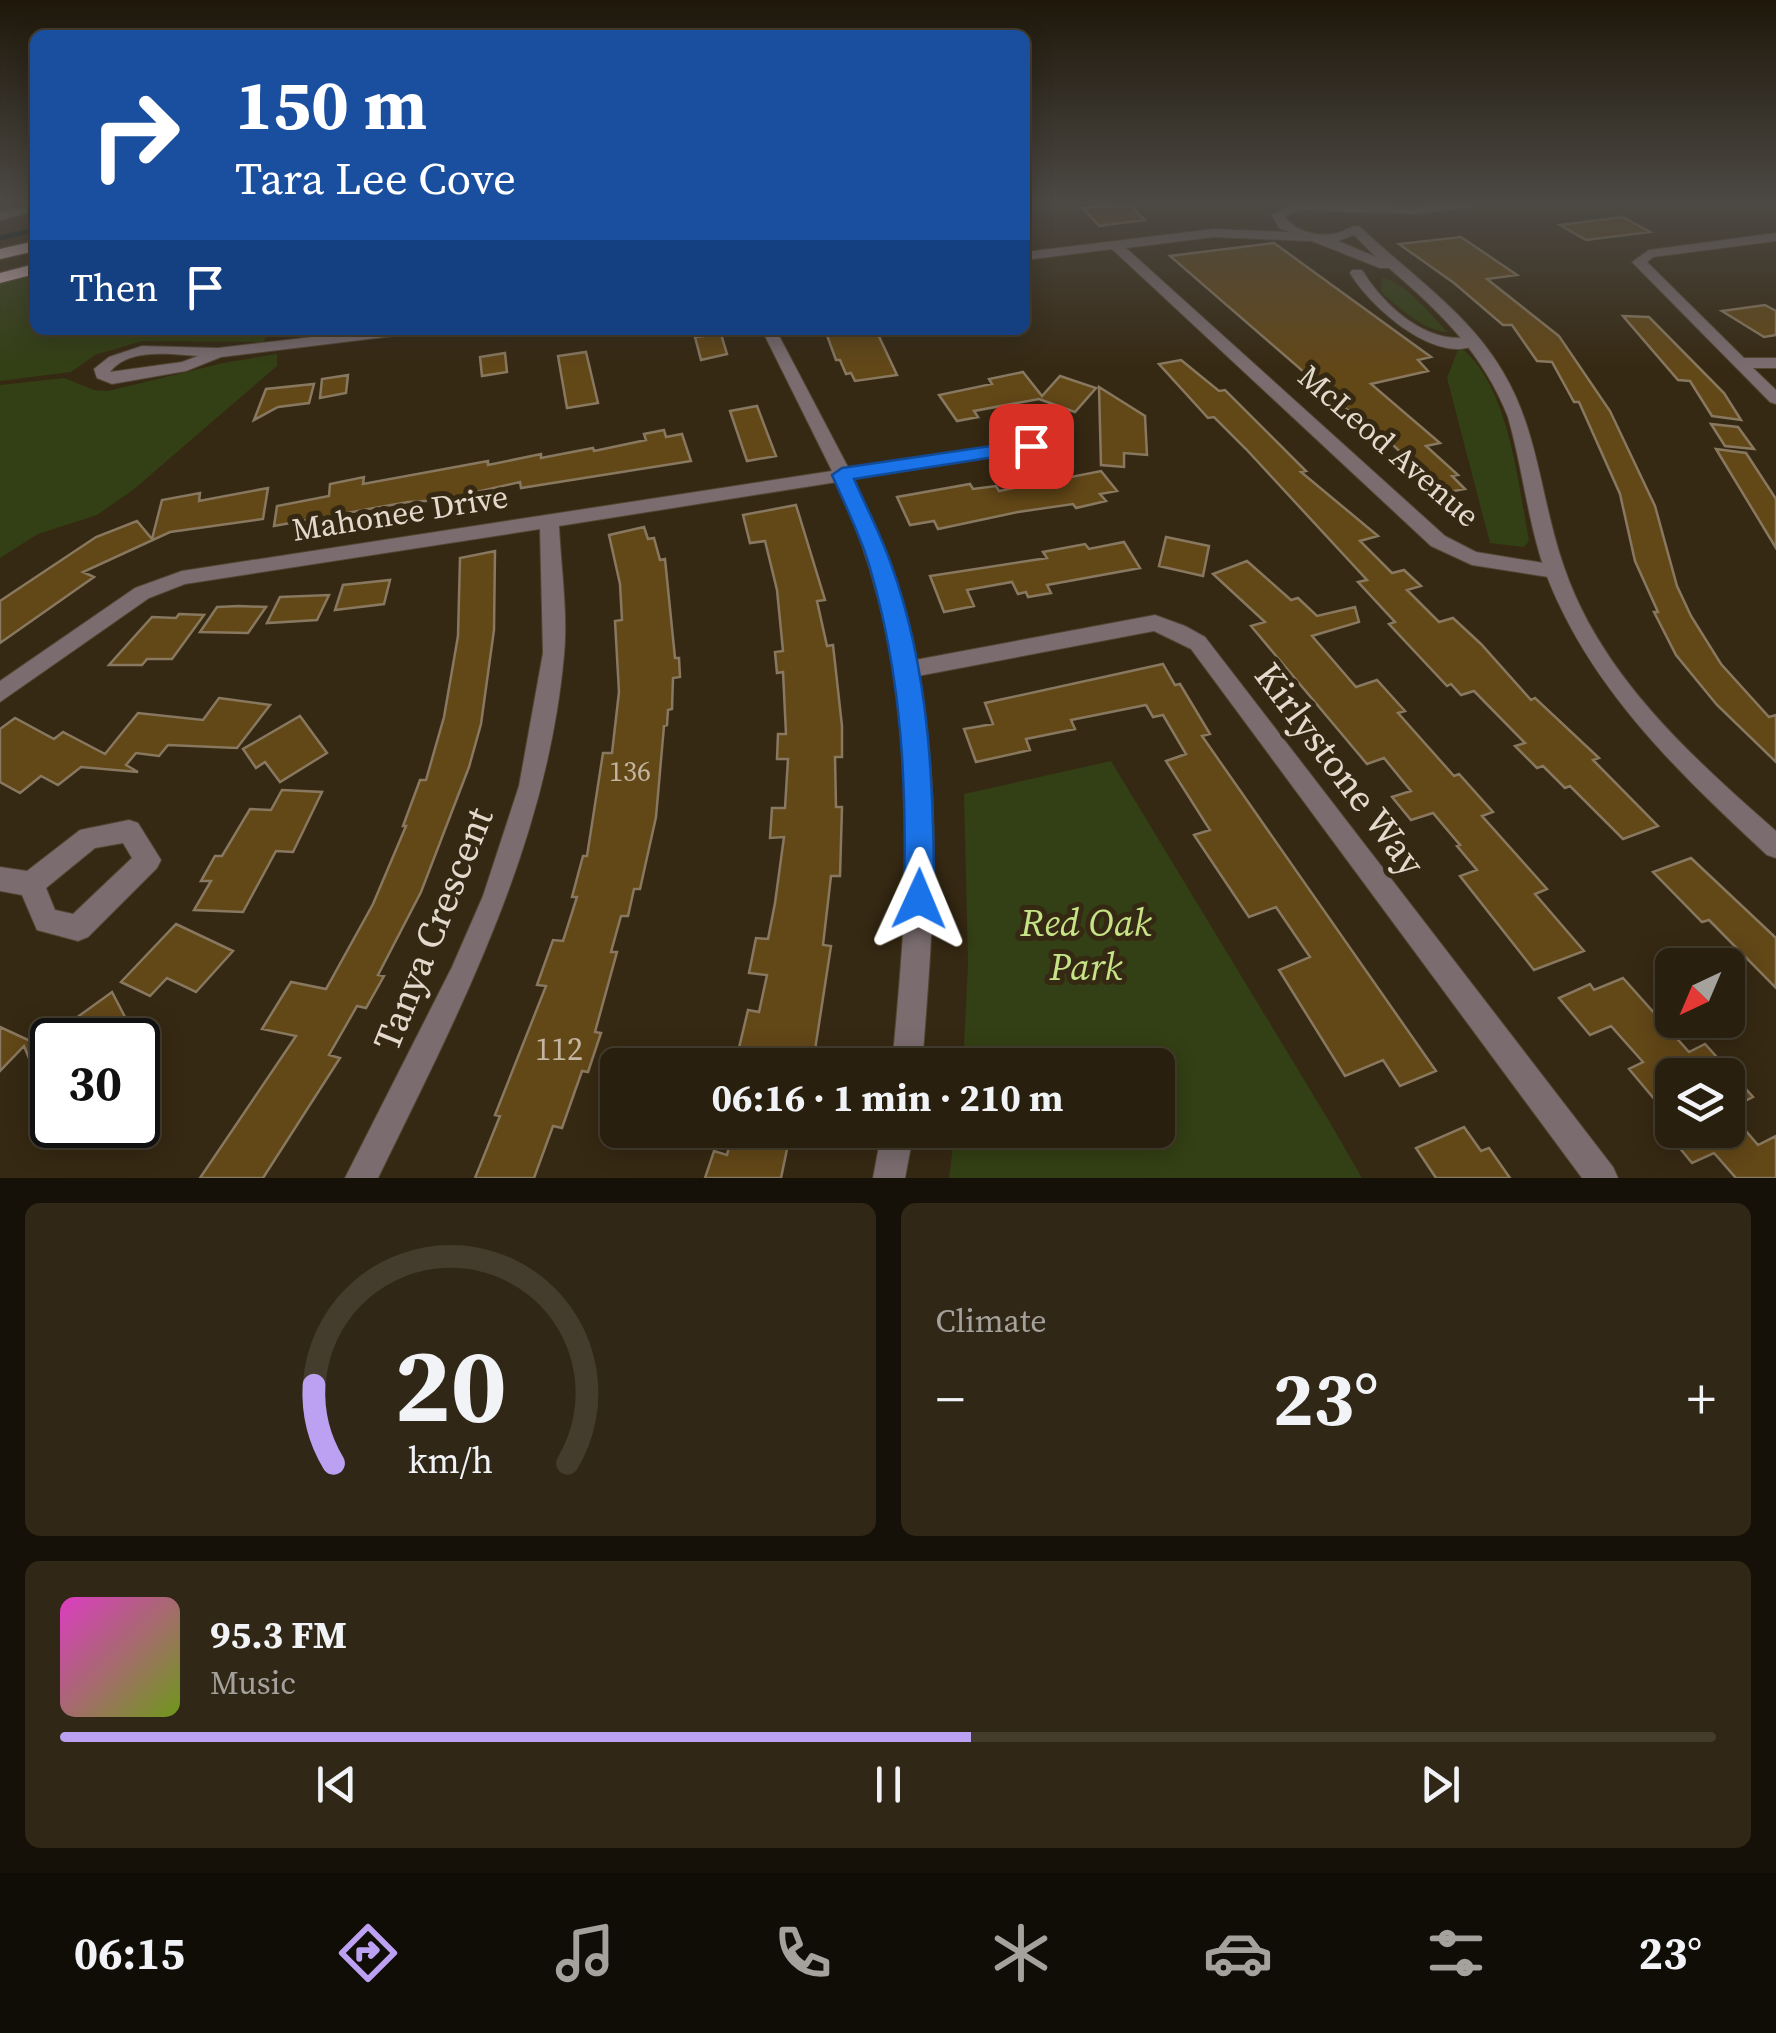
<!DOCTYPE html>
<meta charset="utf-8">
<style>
:root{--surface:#281f0e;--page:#302717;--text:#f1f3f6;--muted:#a5a29e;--line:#443d2e;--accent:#bca0f2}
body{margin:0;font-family:"Source Serif 4",serif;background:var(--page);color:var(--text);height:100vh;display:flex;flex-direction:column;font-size:38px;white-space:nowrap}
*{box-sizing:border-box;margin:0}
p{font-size:32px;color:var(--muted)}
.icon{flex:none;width:55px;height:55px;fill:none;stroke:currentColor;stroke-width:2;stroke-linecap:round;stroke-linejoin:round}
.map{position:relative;height:1178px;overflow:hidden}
.side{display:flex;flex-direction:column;gap:25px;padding:25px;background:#161108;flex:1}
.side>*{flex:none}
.top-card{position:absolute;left:30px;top:30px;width:1000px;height:305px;border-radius:15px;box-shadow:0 5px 25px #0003,0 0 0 2px var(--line);background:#1a4fa0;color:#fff;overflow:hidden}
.needle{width:65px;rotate:224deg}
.buttons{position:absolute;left:1655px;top:948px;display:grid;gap:20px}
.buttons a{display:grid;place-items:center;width:90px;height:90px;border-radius:15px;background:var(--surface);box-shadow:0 5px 25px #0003,0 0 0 2px var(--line);font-size:50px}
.speed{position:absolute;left:30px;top:1018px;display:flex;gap:20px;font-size:50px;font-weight:700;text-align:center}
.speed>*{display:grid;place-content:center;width:130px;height:130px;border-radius:50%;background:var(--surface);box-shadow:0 5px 25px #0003,0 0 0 2px var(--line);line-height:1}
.speed .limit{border:5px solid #111;border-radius:15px;background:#fff;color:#111}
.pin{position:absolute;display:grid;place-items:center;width:85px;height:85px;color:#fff;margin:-42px;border-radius:20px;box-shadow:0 5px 15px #0006}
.me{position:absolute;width:110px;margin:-55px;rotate:1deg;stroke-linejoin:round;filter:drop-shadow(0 0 8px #0008)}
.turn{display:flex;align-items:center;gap:35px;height:210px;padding:0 40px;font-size:45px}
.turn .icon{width:130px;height:130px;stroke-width:2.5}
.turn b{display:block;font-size:70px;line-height:85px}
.then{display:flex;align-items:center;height:95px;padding:0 40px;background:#0003;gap:20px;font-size:38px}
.big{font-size:75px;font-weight:700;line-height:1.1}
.side .widget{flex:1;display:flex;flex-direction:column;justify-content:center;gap:15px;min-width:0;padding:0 35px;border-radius:15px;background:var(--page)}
.side .dial{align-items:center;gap:0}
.dial svg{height:260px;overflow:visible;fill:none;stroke:var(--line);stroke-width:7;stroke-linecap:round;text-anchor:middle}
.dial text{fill:var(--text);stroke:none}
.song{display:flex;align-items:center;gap:30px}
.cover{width:120px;height:120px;border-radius:15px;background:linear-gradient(135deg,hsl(310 70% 55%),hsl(80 70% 35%))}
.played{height:10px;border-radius:5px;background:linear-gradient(90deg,var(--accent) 55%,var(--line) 55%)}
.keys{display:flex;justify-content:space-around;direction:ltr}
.heat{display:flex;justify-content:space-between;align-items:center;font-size:55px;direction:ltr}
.side .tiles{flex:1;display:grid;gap:25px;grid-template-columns:1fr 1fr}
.widget:last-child{grid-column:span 2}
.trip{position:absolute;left:600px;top:1048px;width:575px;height:100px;border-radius:15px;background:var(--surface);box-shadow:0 5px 25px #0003,0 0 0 2px var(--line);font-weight:700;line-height:100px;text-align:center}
.tab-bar{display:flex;height:160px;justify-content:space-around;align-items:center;background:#100c06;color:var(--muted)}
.tab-bar .icon{width:70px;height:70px}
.tab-bar .selected{color:var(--accent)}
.tab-bar b{font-size:45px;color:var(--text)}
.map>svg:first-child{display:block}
.green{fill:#333f14}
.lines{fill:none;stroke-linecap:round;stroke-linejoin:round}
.stream{stroke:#021722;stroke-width:5}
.building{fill:#624717;stroke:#887860;stroke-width:2.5}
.minor-casing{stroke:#524531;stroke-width:2}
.tertiary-casing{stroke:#524531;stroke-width:2}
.primary-casing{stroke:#524531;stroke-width:3}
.minor{fill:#7a6c6f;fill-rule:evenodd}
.tertiary{fill:#7a6c6f;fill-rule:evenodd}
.primary{fill:#c9adb3;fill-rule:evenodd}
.route{fill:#1a73e8;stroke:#114b97;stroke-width:2.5}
.labels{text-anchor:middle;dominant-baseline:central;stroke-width:10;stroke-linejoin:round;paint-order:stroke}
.number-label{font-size:28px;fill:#c3b5a0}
.street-label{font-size:32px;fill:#e3dacd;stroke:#362913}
.near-number-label{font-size:32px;fill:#c3b5a0}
.near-street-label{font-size:38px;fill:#e3dacd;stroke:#362913}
.near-park-label{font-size:38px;font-style:italic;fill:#c6e387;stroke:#362913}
</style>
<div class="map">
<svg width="1776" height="1178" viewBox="0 0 1776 1178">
<rect width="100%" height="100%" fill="#362913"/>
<!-- green -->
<path class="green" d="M35,275v55h236l-8,12 -121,-1 -47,14 -24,17 -71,9v-98z
M1382,278c24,4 48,37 66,54 -24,0 -49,-25 -67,-40z
M1459,347c49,33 60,139 70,194l-5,6 -34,-4 -43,-165z
M277,354v12l-144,124 -36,25 -59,19 -38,24v-173l64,-7 30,12 14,1 115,-28z
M1111,761l218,360 33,57h-413l6,-48h203v-65h-195l5,-101 -4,-170z"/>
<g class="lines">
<!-- stream -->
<path class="stream" d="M0,238l35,-8"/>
</g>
<!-- building -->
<path class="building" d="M1128,203l17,17 -46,6 -16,-18z
M1623,217l27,15 -64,8 -26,-15z
M1461,237l56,38 -30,4 72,57 51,75 45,95 22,80 14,30 30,48 48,53 7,-2v47l-59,-57 -41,-50 -22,-43h4l-23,-51 -15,-67 -41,-92h-5l-22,-40 -15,-1 -25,-36h-9l-49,-42 -55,-39z
M1274,243l157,114 -13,3 10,11 -57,13 69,59 -14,3 32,29 -6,1 13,13 -22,4 -51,-49 -4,1 -218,-189z
M1765,305l11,6v24l-12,2 -42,-26z
M1623,316l26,1 75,76 17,27 -29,-4 -22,-35 -12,-1z
M825,330h51l21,45 -42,6 -4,-8 -5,1 -6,-14h-4z
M721,334l6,20 -26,6 -6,-23z
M586,352l12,51 -31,5 -9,-52z
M505,353l2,19 -25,4 -2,-19z
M1181,360l38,31 6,-1 81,81 -5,1 77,64 -18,5 32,32 12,-3 17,16 -14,4 32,32 14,-4 28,26 50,56 4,-2 64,60 -6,2 65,66 -35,13 -53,-53 -5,2 -22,-22 -6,2 -22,-22 10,-3 -51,-52 -13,4 -10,-11 -4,2 -58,-62 6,-2 -37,-40 9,-2 -121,-131 -32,-32 -6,1 -49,-54z
M1023,372l19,24 18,-20 36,12 -21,24 -36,-13 -65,12 4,6 -21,4 -18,-26 53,-11 -3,-5z
M348,375l-2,18 -26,5 2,-19z
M314,384l-5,19 -31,4 -24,13 12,-31z
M1099,387l46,29 2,39 -23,-2v14l-23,-2z
M757,406l19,50 -29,5 -17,-50z
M1711,424l27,3 16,22 -29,-3z
M664,430l2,7 16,-3 9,27 -170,27 -1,-6 -78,18 -34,2 -134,24 3,-20 52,-10 1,-12 34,-7 -1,7 125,-23v4l53,-11v4l52,-10 1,3 52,-11 -2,-6z
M1716,449l30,4 30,46v49z
M1101,471l16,20 -17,3 6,7 -30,7 -3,-4 -55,8 -80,17 -4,-8 -24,4 -13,-28 73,-13 3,5 23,-3 3,5z
M268,488l-5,31 -93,13 -87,40 11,5 -94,66v-42l96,-64 41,-16 15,18 10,-39 38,-7 -1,8z
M796,505l29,95 -8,1 10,45 6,-1 9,81v31h-7l1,50h6l-2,69h-9l-8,69 8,1 -18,117 -75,-11 10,-42 11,2 8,-37 -18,-2 7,-35 12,1 7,-36 9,-66 -14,1 2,-30h13l3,-49h-11l1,-25h8l-3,-62 -6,1 -2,-21 8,-1 -6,-61 -12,-49 -15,2 -7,-28z
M644,527l4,12 6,-1 6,22 5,-1 10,99h4l1,19 -7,1 -1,31 -4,1 -1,15 -3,1 -8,91 -16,72h-6l-6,27h-7l-10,36h6l-22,80 6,1 -13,39 -6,-1 -20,57 -9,-2 -19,52h-59l25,-62 -5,-1 51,-129 -9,-1 16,-45 10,1 14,-44h-5l11,-41h4l16,-103h9l7,-61 -4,-71 7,-1 -2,-36 -11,-49z
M1166,537l43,9 -6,30 -44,-10z
M1124,542l16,26 -93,17 4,8 -23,4 -2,-5 -8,2 -6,-12 -45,8 7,16 -30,6 -14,-36 117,-18 -4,-6 42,-8 4,5z
M495,551l-1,79 -13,94 -12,43 -48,125 -43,83 6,1 -18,32 -9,-2 -28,49 11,3 -77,120h-63l96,-142 -34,-7 29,-47 35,7 47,-85 33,-78h-3l17,-46h6l18,-63 14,-81 2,-78z
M1247,561l44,39 7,-2 19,18 38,-9 4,15 -47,14 44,51 21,-7 28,31 -7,2 56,63 5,-2 34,38 -11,4 65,73 -12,5 49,57 -50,19 -74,-94 17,-6 -20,-24 3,-1 -27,-32 -22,7 -19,-23 19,-6 -27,-33 -17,6 -116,-138 14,-4 -52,-48z
M390,580l-6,24 -49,6 8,-25z
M329,595l-12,25 -50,3 13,-26z
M217,607l22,-1 27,1 -18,26 -48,-1z
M179,614l25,1 -32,44h-25l-5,6h-33l43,-48 24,1z
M1163,664l12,21 5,-1 30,50 -8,2 234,335 -36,15 -17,-26 -38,16 -66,-106 31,-13 -34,-50 -27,10 -55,-82 16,-5 -44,-69 20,-7 -23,-39 -10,2 -7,-12 -75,15 4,9 -49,10 4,11 -54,12 -12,-33 29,-5 -8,-21z
M219,698l51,7 -33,43 -69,-3 -9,11 -23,-3 -10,12 12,7 -57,-5 -23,18 -17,-9 -21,17 -20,-11v-53l15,-11 39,21 9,-7 42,22 33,-41 65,7z
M300,716l27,37 -47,29 -15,-20 -9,6 -13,-19z
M282,790l40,2 -29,60 -17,-1 -33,61 -49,-2 17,-29h-10l14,-25h7l28,-47 21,1z
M1691,858l85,80v50l-67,-68 -7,2 -49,-50z
M176,924l57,27 -37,41 -29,-14 -17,18 -29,-14z
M1623,978l66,74 16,-8 48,53 -25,13 30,35 18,-9v42h-40l-22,-25 -22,10 -27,-33h63v-55h-56v45l-43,-51 14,-7 -32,-36 -21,9 -31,-37 31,-14 4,6z
M112,992l25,48h-57l-8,-19z
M0,1027l52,24v63l-28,-68 -24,25z
M1464,1127l17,24 8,-3 21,30h-74l-20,-30z
M733,1130h58l-10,48h-76l9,-27 13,4z"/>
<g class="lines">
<!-- minor casing -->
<g class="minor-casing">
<path id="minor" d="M35,203v8l-35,9v-8z
M1214,229l97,4 6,4 -6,4 -97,-4 -88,11 319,288 31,16 86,14 3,5 -3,5 -7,2 -83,-13 -41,-19 -319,-297 -87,11v-8z
M1776,233v8l-123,16 -6,5 97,96h32v10h-23l23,22v14l-6,-2 -138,-140 17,-12z
M1352,270h10c17,28 47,58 80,66 14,4 28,-1 39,6 -41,28 -111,-35 -131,-69z
M373,330h44l-7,4 -189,23 -35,14 -74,13 -15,-6 -3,-9 15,-12 33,-11 76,2zM172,354l26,2 -16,6 -72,10c14,-18 39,-19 62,-18z
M762,330h14l73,139 182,-28 9,5 -9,5 -177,28 36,86 25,95 240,-45 30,11 20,11 408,530 5,11h-36l-391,-529 -37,-18 -236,45c26,127 14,261 4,389h-30c20,-206 32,-389 -55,-583l-278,44c2,42 9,88 5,129 -17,190 -104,355 -186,523h-33l107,-211 31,-71 36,-110 24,-133 -3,-124 -355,55 -36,14 -149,104v-21l135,-93 47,-17 650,-100z
M129,820l9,3 23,37 -4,8 -69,69 -10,4 -41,-11 -15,-35 -22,-4v-24l27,4 53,-41zM123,843l9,15 -59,56 -18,-4 -9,-22 49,-40z
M882,1130h32l-9,48h-32z"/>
</g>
<!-- tertiary casing -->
<g class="tertiary-casing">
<path id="tertiary" d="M1293,203l122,3 63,-3 -6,4 -57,7 -116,-4 -14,6c9,15 34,22 52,17 9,-2 12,-7 22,-7 49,47 110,87 144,146 36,60 38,130 61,195 37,109 128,190 212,264v27l-9,-3c-88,-82 -177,-166 -221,-281 -18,-50 -23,-105 -38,-157 -25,-64 -68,-105 -119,-149h-9l-101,-40 -7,-13zM1354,235l22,22 -38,-16z"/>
</g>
<!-- primary casing -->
<g class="primary-casing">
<path id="primary" d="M35,241v10l-35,8v-10z
M35,264v10l-35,9v-10z"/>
</g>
<!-- minor -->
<use href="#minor" class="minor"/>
<!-- tertiary -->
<use href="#tertiary" class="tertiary"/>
<!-- primary -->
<use href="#primary" class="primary"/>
</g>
<!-- sky -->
<linearGradient id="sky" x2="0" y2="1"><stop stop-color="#1e170a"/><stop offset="0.55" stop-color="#4c4944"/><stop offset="1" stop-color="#4c4944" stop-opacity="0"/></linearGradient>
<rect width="1776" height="368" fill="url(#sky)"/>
<!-- route -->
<path class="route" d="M1031,440l7,1v9l-184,29c12,28 27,56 37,85 39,107 43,223 43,335l-4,10 -11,4 -10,-4 -5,-10c3,-113 -2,-222 -34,-331 -9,-32 -25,-63 -38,-93l10,-7z"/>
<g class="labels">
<!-- number labels -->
<g class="number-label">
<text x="630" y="771">136</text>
</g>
<!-- street labels -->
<g class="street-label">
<text transform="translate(1389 446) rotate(41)">McLeod Avenue</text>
<text transform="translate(400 513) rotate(-9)">Mahonee Drive</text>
</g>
<!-- near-number labels -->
<g class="near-number-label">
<text x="559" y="1049">112</text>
</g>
<!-- near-street labels -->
<g class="near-street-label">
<text transform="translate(1340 769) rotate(53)">Kirlystone Way</text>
<text transform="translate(433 929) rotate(-68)">Tanya Crescent</text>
</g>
<!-- near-park labels -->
<g class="near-park-label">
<text x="1086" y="923">Red Oak<tspan x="1086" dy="44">Park</tspan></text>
</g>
</g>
</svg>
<div class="buttons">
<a><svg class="needle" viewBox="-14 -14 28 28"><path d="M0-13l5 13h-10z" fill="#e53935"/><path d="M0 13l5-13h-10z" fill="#a5a29e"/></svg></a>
<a><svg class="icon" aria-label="layers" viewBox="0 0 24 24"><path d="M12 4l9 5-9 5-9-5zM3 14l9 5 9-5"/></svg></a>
</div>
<div class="speed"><div class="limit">30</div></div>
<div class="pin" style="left:1031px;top:446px;background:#d93025"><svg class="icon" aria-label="arrive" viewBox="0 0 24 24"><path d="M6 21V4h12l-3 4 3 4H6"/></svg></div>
<svg class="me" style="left:919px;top:899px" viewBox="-20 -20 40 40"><path d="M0-17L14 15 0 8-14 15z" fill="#1a73e8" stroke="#fff" stroke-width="4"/></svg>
<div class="trip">06:16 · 1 min · 210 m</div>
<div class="top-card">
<div class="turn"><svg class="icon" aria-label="right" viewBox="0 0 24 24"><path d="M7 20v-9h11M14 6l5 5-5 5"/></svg><div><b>150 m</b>Tara Lee Cove</div></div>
<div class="then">Then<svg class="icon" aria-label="arrive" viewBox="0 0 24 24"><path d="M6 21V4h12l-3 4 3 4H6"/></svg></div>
</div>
</div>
<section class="side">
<div class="tiles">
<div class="widget dial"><svg viewBox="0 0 100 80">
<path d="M14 69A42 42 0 1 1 86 69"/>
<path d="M14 69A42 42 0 0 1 8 45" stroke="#bca0f2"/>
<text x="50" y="56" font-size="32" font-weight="700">20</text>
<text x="50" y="72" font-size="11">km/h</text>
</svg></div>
<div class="widget"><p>Climate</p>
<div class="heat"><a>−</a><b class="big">23°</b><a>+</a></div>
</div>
<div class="widget">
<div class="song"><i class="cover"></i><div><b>95.3 FM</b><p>Music</p></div></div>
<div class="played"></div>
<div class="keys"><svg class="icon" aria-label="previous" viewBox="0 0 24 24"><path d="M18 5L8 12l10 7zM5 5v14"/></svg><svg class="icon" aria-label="pause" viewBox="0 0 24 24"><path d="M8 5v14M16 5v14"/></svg><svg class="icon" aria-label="next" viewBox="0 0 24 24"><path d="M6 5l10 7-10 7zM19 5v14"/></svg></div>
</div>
</div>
</section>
<nav class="tab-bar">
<b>06:15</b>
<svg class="icon selected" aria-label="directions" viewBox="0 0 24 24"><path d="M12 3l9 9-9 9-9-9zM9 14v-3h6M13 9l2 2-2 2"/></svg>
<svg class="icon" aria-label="music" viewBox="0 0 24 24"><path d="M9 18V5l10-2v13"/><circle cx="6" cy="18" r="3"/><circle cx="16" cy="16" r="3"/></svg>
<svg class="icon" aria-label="phone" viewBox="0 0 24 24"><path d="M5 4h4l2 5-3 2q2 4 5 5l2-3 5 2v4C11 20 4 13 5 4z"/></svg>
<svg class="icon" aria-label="climate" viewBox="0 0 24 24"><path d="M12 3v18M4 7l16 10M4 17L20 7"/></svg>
<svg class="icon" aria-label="car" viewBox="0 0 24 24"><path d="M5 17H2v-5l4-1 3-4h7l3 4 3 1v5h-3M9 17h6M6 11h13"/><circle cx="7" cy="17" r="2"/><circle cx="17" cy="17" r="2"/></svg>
<svg class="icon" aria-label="filters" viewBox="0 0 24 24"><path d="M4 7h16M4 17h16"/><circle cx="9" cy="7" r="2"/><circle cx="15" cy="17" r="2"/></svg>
<b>23°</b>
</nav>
